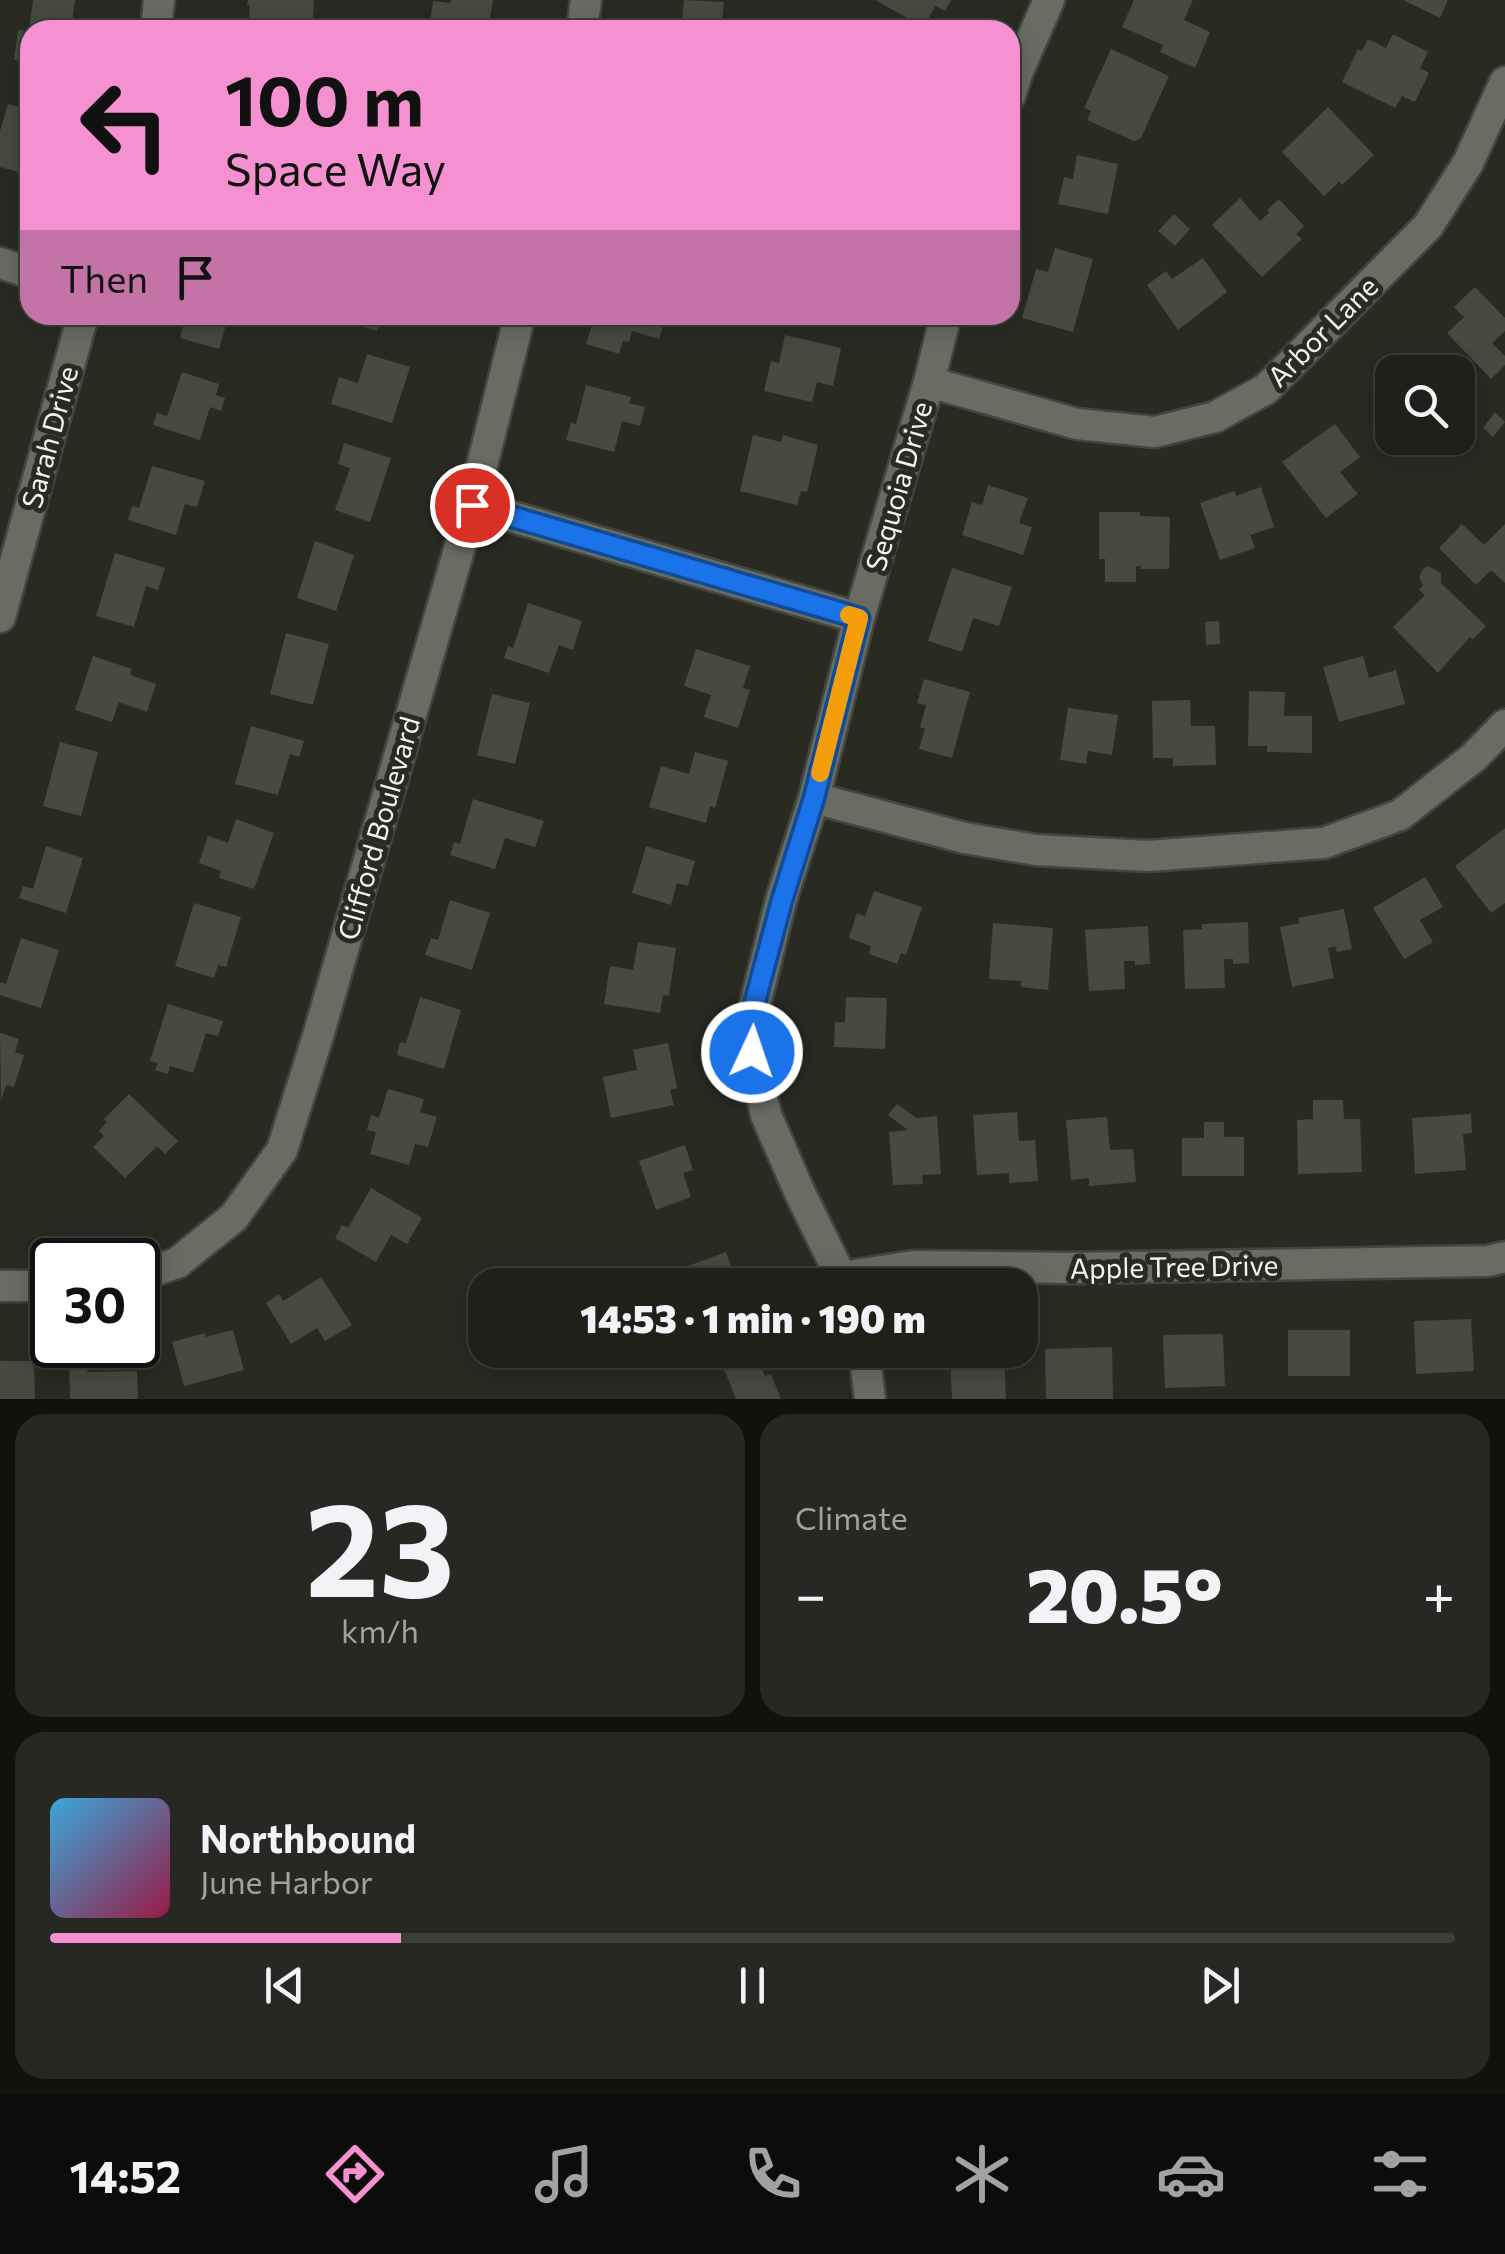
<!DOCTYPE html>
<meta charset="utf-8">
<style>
:root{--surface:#1f201a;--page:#272823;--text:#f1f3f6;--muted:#a1a3a2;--line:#3c3e39;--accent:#f590d1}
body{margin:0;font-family:Commissioner,sans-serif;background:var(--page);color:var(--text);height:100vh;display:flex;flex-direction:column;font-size:38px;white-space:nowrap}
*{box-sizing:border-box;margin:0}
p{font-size:32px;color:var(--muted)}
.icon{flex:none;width:55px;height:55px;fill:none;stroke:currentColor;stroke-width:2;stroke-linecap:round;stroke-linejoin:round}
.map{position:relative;height:1399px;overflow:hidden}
.side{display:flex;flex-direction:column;gap:15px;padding:15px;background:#11120e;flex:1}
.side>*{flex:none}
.banner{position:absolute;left:20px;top:20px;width:1000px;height:305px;border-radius:30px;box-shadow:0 5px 25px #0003,0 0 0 2px var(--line);background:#f590d1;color:#111;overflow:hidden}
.buttons{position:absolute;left:1375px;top:355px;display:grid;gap:20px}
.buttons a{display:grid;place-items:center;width:100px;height:100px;border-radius:20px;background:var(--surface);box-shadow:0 5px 25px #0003,0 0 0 2px var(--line);font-size:50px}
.speed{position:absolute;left:30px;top:1238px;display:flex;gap:20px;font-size:50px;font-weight:700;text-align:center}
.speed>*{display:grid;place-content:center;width:130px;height:130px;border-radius:50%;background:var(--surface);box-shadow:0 5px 25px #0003,0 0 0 2px var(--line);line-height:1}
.speed .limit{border:5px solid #111;border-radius:15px;background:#fff;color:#111}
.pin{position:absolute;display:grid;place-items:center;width:85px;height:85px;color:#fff;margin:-42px;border:5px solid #fff;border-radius:50%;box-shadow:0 2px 10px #0007}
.me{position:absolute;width:110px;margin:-55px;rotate:3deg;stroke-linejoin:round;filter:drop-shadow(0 0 8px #0008)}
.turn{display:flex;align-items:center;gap:35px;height:210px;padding:0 40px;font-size:45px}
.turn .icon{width:130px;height:130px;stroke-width:2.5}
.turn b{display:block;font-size:70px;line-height:85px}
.then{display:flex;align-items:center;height:95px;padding:0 40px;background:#0003;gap:20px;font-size:38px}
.big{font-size:75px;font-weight:800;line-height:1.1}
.side .widget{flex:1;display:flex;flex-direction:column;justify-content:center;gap:15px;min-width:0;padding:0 35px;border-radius:30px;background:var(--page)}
.side .dial{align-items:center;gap:0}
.dial b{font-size:130px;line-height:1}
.song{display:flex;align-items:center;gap:30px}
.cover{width:120px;height:120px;border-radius:15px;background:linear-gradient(135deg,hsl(200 70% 55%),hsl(340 70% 35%))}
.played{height:10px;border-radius:5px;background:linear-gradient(90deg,var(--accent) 25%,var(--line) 25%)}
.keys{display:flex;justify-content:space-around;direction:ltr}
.heat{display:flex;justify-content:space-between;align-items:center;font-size:55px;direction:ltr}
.side .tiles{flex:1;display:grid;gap:15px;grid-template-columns:1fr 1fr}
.widget:last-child{grid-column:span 2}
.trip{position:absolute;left:468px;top:1268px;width:570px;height:100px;border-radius:30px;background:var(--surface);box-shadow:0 5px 25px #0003,0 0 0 2px var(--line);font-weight:800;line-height:100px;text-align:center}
.menu{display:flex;height:160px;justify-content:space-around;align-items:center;background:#0c0d0a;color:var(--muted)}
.menu .icon{width:70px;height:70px}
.menu .active{color:var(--accent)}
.menu b{font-size:45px;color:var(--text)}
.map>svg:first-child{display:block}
.building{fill:#474a41}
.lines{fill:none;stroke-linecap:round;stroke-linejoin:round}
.minor-casing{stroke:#43463f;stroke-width:35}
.minor{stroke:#696c63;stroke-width:30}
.route-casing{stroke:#114b97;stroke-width:25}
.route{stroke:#1a73e8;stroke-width:18}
.slow{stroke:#f59e0b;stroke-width:18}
.labels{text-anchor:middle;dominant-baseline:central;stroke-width:10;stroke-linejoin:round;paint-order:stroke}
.street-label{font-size:28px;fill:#f3f5ef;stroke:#292b23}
</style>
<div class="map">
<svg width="1505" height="1399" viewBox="0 0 1505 1399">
<rect width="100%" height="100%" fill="#292b23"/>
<!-- building -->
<path class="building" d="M33,0h42l-4,30h-42z
M248,0h66l-2,30h-64l2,-25h-3z
M451,0h42l-5,30h-59l4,-29 17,2z
M684,0l40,2 -3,28h-40z
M875,0h76l-6,11 -10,-5 -11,21z
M1134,0h59l-9,20 26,12 -15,36 -35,-16 3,-7 -41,-18z
M1403,0h45l-8,18z
M18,30l12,1v37l-6,-1 1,-6 -11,-1z
M1393,34l35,18 -8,16 9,5 -14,29 -13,-6 -7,12 -53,-26 16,-33 4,2 6,-12 18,9z
M1111,49l58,27 -28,62 -7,3 -47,-21 4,-9 -7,-3z
M8,104l22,6 -1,65 -29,-8v-36z
M1328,107l46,48 -32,30 -3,-3 -15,14 -42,-44z
M1077,155l41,9 -10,50 -50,-10 6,-27 9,2z
M1240,198l20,23 10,-9 -3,-2 12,-11 25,27 -8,8 6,5 -40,38 -50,-52z
M1174,214l16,15 -15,17 -17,-15z
M1055,248l38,11 -20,73 -51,-14 14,-49 12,3z
M1203,258l24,34 -49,38 -31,-45 19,-14 6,8z
M1475,287l30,31v13l-13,12 13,13v9l-14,14 -44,-46 17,-16 -10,-10z
M186,315h43l-10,34 -39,-11z
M357,315h60l-3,10 -32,-9 -5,15 -23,-7z
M595,315h71l-7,24 -27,-8 -3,11 -6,-1 -4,13 -33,-10z
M785,335l56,13 -8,38 -16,-4 -5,20 -48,-11 7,-30 8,2z
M367,354l43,13 -18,56 -61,-19 8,-27 19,6z
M182,372l37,12 -3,11 9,3 -4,13 -11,-4 -10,33 -47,-15 4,-12 10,3z
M586,385l45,12 -2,6 16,4 -5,19 -18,-5 -8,31 -48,-12 5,-17 5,1z
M1495,412l10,10 -12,15 -10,-9z
M1335,424l25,33 -20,15 18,22 -32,24 -44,-56z
M753,435l28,7 2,-7 35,10 -11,47 -6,-1 -4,14 -57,-14z
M344,443l47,15 -21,64 -35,-12 15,-42 -12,-4z
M152,466l53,15 -8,26 -12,-3 -9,31 -48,-15 4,-14 7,2z
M988,485l40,13 -9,25 13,4 -9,28 -61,-20 10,-33 10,3z
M1261,487l13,40 -24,8 5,13 -35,12 -20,-57 34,-12 2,5z
M1099,512h41v4l30,1 -1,52h-28v-3h-5v16h-31v-23h-6z
M1462,524l22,21 21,-21v59l-14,-13 -15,15 -37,-37z
M315,541l39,14 -18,56 -39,-13z
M115,553l50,15 -7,22 -12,-4 -12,41 -38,-11z
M1428,566l13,7v10l45,43 -13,13 -3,-2 -32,36 -45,-46 32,-32 -6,-5 4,-5 -4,-7 3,-8z
M952,568l60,19 -13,39 -26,-8 -11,34 -34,-11z
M528,603l54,18 -9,29 -14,-5 -10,28 -45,-15 4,-12 5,2z
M1219,621l1,23 -14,1 -1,-23z
M286,633l43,11 -16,61 -43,-11z
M696,649l54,17 -7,22 7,2 -12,38 -34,-11 7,-22 -27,-9z
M93,656l39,13 -2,6 26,9 -9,28 -28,-10 -7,20 -37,-12z
M1363,656l6,22 27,-8 9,34 -66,18 -16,-55z
M924,679l46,13 -18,66 -33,-9 6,-20 -5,-2 6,-22 -9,-2z
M1249,691l36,1 -1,24h28v37l-45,-1v-6h-19z
M492,694l38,9 -15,61 -38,-9z
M1190,700l1,26h24l1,39 -43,1v-8h-20l-1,-57z
M1068,708l50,7 -6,40 -24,-4 -2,13 -26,-4z
M251,726l53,15 -5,16 -9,-3 -12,41 -43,-11z
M60,742l38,10 -17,64 -38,-10z
M695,752l33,9 -13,47 -5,-2 -4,17 -57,-16 12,-41 28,8z
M473,799l71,22 -9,26 -30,-9 -10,31 -45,-14 4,-13 6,2z
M236,819l38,14 -20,56 -35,-11 2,-7 -22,-8 9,-27 20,7z
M1505,828v75l-14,10 -36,-47z
M46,846l37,12 -17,55 -47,-15 4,-12 10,3z
M646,846l49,15 -7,25 -11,-3 -6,22 -39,-12z
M1425,877l18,30 -23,13 13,22 -29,17 -31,-51z
M874,891l48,16 -16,48 -5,-2 -4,11 -28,-10 2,-8 -22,-8 8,-25 8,3z
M450,900l40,13 -18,57 -47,-15 6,-17 7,2z
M194,903l47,14 -15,50 -8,-2 -4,13 -39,-12z
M1344,909l8,40 -15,3 -2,-6 -7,2 6,30 -42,9 -12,-60 20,-4 -2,-5z
M1248,922l1,41 -16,1v-5h-9l1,29 -40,1 -2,-59 19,-1v-5z
M993,923l60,5 -5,62 -27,-3v-6l-32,-2z
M1148,926l2,38 -15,1v-4h-11l1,28 -36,2 -4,-61z
M21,938l38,12 -18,58 -41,-13v-13l6,2z
M638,942l38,6 -7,48 -6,-1 -3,18 -56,-9 6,-38 23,4z
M420,997l41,13 -17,59 -47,-14 3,-13 6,1z
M846,997l41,1 -2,51 -51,-2 1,-25h10z
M168,1004l55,17 -5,15 -12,-3 -13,40 -23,-7 -2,8 -13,-4 3,-7 -8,-2z
M0,1033l19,6 -4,13 9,3 -10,32 -8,-2 -5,16z
M668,1043l9,45 -7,2 4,15 -63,13 -8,-41 34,-7 -4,-20z
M388,1089l36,10 -4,13 17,5 -9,30 -13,-3 -6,21 -39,-11 6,-22 -9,-2 4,-15 8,3z
M129,1094l49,47 -13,13 -8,-8 -32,32 -32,-31 11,-11 -5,-5 8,-9 -3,-3z
M1313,1100h30l1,19h16l2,53 -64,2 -1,-54 16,-1z
M897,1104l20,14 20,-2 4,58 -19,1 1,9 -30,1 -4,-53 19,-2 -20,-15z
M1017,1112l2,29 16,-1 3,41 -29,2v-10l-32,2 -4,-60z
M1471,1114l1,19 -9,1 3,36 -51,4 -3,-56z
M1107,1117l3,33 23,-1 3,33 -47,4v-8l-18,2 -5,-60z
M1204,1122h20v15h20v39h-62v-38h22z
M685,1145l8,25 -10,3 8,24 -35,13 -17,-49z
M371,1188l51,30 -15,26 -16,-9 -15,27 -41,-24 7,-13 6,3z
M726,1252l12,33h-55l-6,-15z
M321,1277l31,48 -27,16 -8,-13 -26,16 -25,-41 13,-9 4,7z
M1471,1319l3,52 -58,3 -2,-53z
M233,1330l11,40 -60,16 -12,-44 33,-9v4z
M1288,1330h62v46h-62z
M1223,1334l2,52 -60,2 -2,-53z
M1112,1347l1,52h-67l-1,-50z
M755,1351l10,25 6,-2 10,25h-45l-14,-35z
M1004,1353l2,46h-54l-2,-44z
M0,1361h34l1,38h-35z
M69,1361h18v11l50,-1 1,28h-68z"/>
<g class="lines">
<!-- minor casing -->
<g class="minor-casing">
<path id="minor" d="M156,30l3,-30
M582,30l4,-30
M1010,96l8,-25 31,-71
M0,263l30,10
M929,382l148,42 78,8 60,-15 51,-28 162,-163 40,-63 37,-81
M472,505l387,113
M0,617l83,-302
M814,798l151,40 71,12 112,6 176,-13 76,-28 74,-58 31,-32
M138,1276l39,-13 57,-46 48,-67 36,-114 154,-531 48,-190
M842,1277l72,-11 158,2 416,-7 17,-4
M845,1285l-45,-92 -34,-78 -14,-63 3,-47 26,-105 33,-102 45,-180 70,-236 17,-67
M0,1286h52
M864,1350l6,49"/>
</g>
<!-- minor -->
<use href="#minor" class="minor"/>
</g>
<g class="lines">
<!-- route casing -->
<g class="route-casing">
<path id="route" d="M472,505l387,113 -45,180 -32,102 -28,105 -2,47"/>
</g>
<!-- route -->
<use href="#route" class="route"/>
<!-- slow -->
<path class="slow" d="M820,773l39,-155 -10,-3"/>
</g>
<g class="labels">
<!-- street labels -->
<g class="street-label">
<text transform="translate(1322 331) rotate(-45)">Arbor Lane</text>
<text transform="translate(49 437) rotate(-75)">Sarah Drive</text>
<text transform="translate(898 486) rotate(-74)">Sequoia Drive</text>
<text transform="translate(378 828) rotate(-74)">Clifford Boulevard</text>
<text transform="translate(1174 1266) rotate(-1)">Apple Tree Drive</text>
</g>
</g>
</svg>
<div class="buttons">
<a><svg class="icon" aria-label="search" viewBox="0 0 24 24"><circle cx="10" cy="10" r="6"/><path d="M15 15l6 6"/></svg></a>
</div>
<div class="speed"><div class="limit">30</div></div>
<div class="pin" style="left:472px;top:505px;background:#d93025"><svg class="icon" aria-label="arrive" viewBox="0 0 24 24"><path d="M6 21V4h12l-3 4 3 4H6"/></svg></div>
<svg class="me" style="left:752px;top:1052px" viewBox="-20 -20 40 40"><circle r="17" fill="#1a73e8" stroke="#fff" stroke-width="3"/><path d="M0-11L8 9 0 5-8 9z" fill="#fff"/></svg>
<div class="trip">14:53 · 1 min · 190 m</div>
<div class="banner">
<div class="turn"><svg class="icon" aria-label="left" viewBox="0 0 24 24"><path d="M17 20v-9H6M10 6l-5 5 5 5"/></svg><div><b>100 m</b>Space Way</div></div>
<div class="then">Then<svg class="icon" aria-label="arrive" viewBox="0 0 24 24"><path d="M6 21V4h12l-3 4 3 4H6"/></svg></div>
</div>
</div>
<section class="side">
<div class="tiles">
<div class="widget dial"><b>23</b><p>km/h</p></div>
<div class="widget"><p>Climate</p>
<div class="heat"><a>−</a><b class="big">20.5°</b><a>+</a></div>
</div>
<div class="widget">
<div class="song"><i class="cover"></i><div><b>Northbound</b><p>June Harbor</p></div></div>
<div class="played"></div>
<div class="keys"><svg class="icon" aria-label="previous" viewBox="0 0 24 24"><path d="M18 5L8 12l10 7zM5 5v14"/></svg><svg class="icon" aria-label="pause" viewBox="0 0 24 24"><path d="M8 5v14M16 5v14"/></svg><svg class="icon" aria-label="next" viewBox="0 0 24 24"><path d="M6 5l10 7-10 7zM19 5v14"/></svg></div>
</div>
</div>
</section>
<nav class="menu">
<b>14:52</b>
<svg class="icon active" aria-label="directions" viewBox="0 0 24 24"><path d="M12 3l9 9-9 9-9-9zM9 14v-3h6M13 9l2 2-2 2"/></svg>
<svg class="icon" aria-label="music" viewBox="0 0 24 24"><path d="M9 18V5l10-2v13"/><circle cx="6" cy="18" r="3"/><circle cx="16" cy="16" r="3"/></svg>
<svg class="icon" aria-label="phone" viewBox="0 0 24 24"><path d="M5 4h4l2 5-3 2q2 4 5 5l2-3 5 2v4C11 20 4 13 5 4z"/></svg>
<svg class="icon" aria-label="climate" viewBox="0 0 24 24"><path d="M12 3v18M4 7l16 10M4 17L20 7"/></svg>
<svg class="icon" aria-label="car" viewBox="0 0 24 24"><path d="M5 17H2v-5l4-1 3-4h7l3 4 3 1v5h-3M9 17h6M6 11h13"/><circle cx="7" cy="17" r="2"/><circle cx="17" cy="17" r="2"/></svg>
<svg class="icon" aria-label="filters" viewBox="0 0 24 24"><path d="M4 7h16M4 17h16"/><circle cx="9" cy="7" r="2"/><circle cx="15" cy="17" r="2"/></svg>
</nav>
